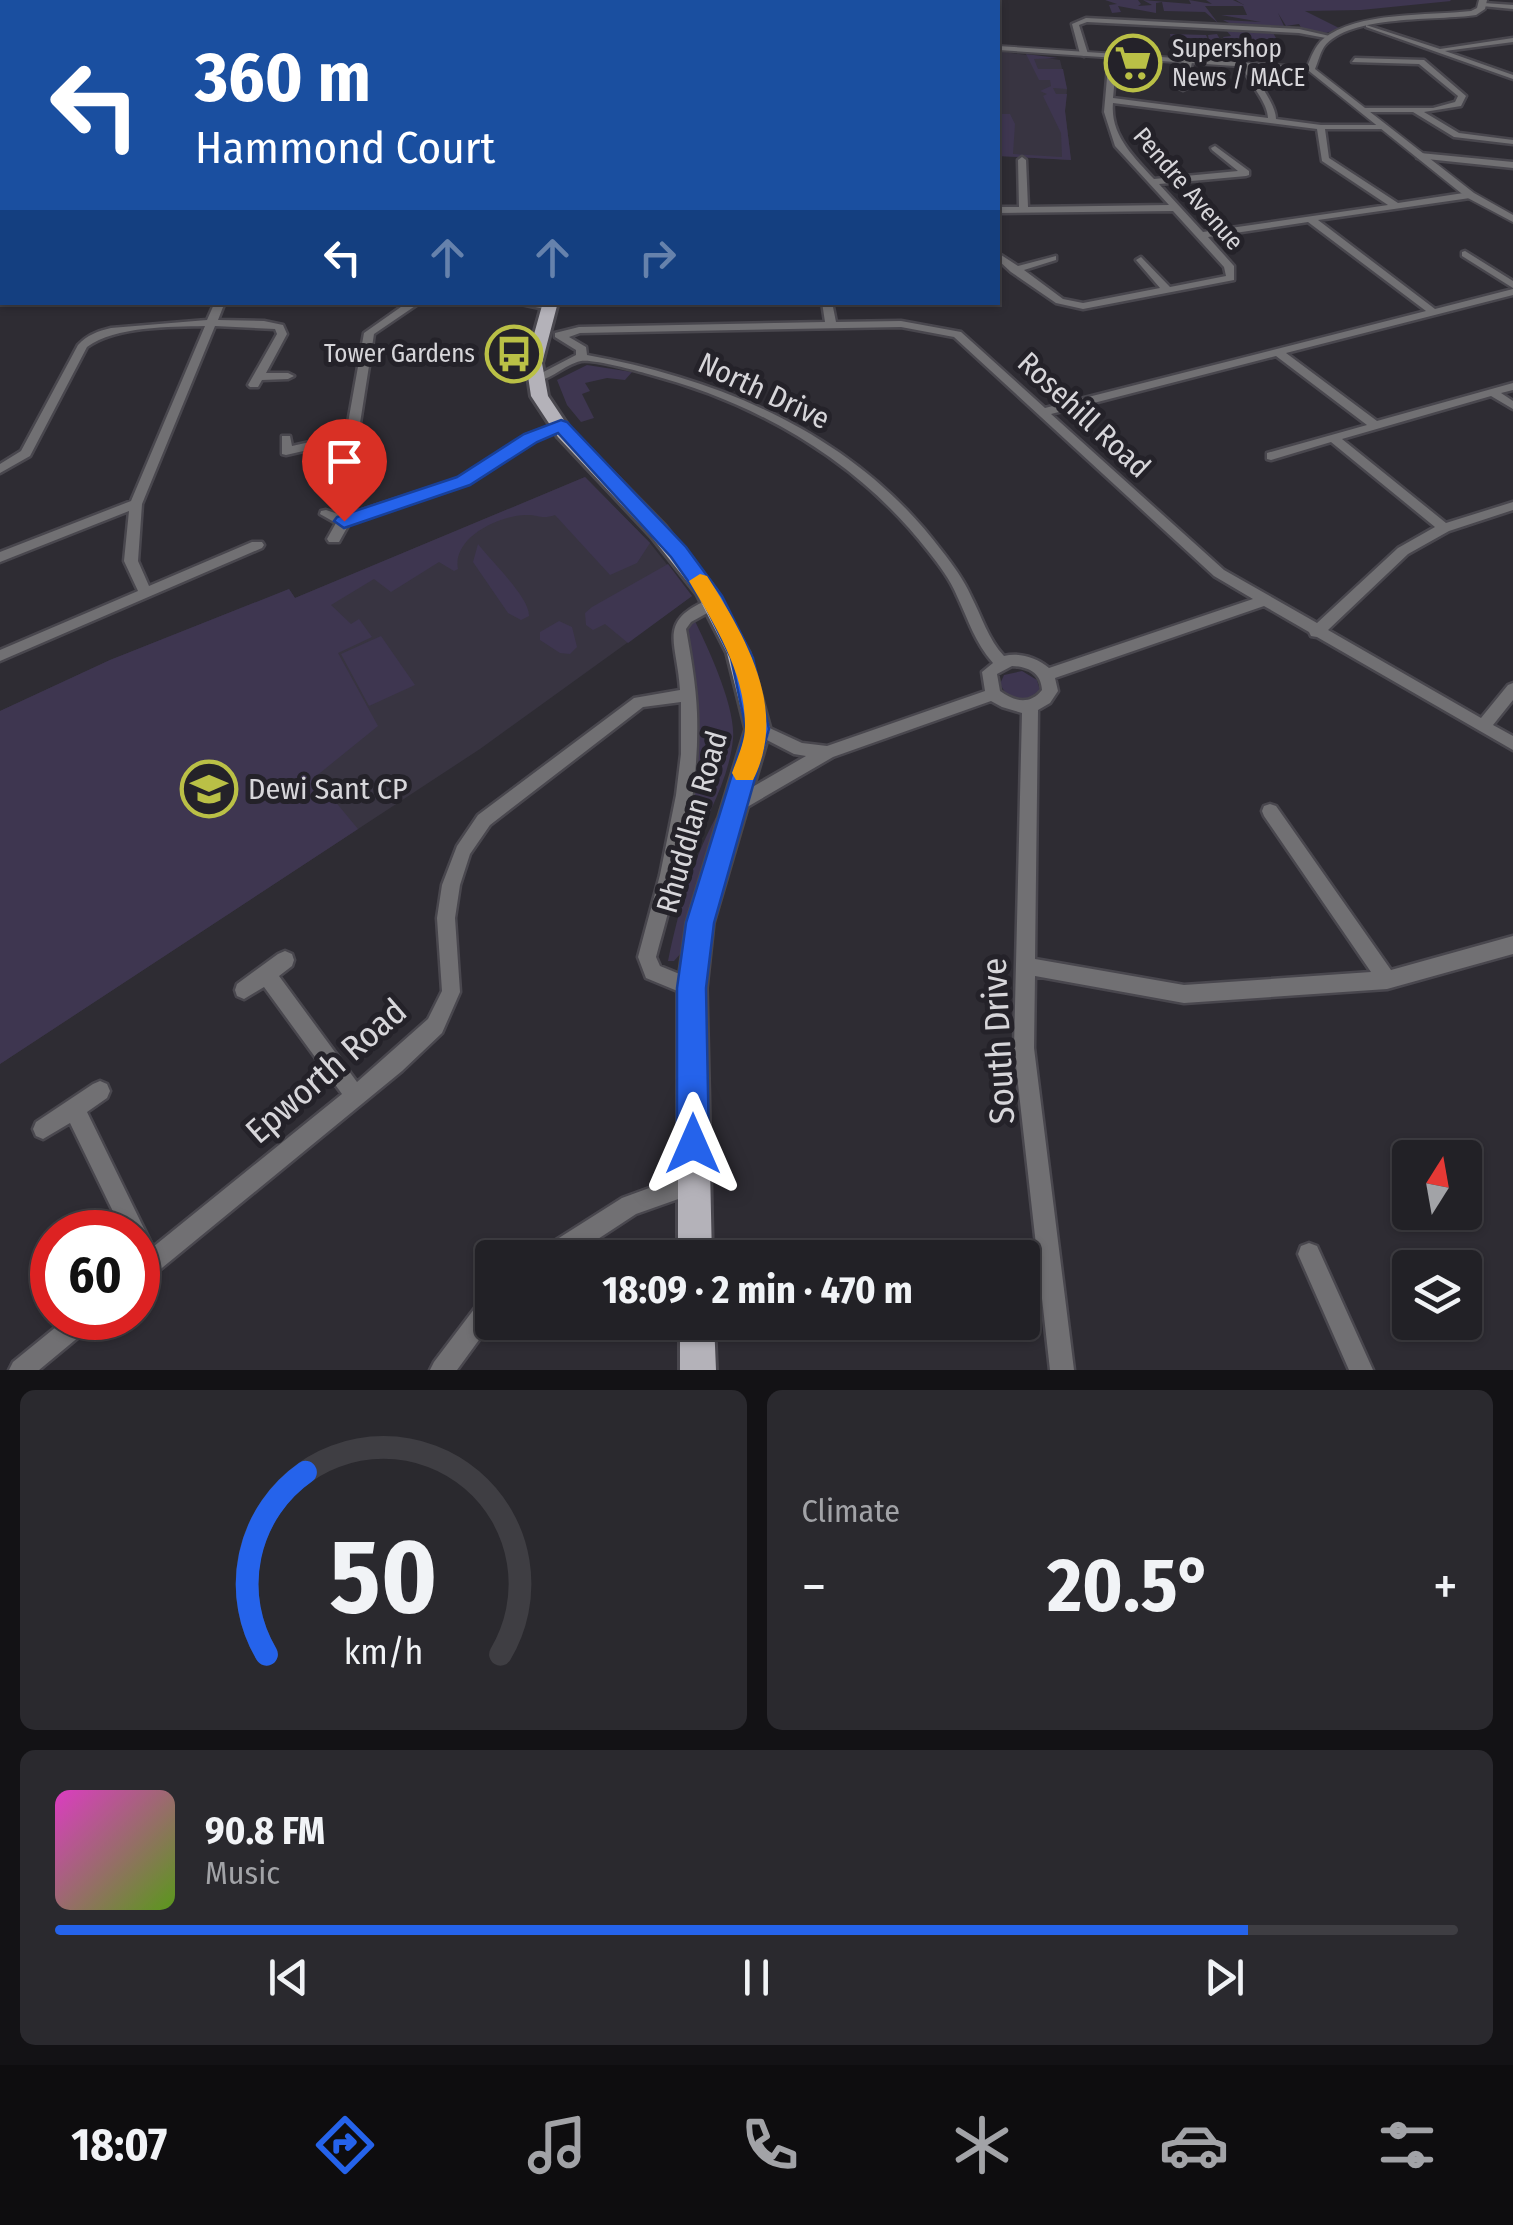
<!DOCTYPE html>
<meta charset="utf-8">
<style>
:root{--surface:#222126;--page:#2a292e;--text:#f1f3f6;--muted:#a2a3a7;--line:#3f3e43;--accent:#2563eb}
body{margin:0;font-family:"Fira Sans Condensed",sans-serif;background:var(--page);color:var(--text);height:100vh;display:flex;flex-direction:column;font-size:38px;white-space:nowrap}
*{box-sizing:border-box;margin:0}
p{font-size:32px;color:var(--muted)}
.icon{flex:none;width:55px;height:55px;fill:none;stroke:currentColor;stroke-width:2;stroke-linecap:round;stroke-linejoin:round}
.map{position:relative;height:1370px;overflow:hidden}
.side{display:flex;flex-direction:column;gap:20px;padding:20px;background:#131215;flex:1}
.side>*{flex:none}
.guide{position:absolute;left:0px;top:0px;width:1000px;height:305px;box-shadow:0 2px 8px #0004,0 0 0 2px var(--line);background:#1a4fa0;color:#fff;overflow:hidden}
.needle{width:65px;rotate:11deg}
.buttons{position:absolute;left:1392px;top:1140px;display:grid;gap:20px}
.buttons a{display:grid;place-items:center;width:90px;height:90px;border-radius:10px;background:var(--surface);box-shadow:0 2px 8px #0004,0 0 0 2px var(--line);font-size:50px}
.speed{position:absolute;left:30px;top:1210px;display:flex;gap:20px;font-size:50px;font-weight:700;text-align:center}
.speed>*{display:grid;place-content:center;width:130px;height:130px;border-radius:50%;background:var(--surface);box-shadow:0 2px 8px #0004,0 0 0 2px var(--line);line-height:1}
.speed .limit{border:15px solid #d22;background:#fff;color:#111}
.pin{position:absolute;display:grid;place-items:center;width:85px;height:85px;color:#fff;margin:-102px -42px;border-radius:50% 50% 50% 0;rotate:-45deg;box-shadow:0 0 10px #0007}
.pin .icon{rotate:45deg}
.me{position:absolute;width:110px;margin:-55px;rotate:0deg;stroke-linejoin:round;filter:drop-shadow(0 0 8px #0008)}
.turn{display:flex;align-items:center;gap:35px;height:210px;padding:0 30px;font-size:45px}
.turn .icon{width:130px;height:130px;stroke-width:2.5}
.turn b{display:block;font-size:70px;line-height:85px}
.lanes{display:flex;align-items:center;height:95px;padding:0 30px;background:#0003;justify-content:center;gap:50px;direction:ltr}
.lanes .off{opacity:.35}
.big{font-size:75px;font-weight:700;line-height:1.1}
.side .widget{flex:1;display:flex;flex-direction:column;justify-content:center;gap:15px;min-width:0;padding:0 35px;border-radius:15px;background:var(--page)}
.side .dial{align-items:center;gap:0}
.dial svg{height:260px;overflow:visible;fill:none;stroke:var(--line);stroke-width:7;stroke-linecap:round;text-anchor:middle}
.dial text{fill:var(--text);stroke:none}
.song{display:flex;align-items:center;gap:30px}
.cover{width:120px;height:120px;border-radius:15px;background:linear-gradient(135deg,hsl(310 70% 55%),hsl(90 70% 35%))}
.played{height:10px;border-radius:5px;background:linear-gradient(90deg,var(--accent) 85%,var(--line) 85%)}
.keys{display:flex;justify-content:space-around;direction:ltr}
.heat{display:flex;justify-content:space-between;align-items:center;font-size:55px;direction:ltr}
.side .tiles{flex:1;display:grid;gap:20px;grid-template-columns:1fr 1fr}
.widget:last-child{grid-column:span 2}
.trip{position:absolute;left:475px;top:1240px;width:565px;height:100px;border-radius:10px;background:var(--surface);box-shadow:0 2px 8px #0004,0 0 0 2px var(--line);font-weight:700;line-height:100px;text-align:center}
.tabs{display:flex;height:160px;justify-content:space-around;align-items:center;background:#0e0d0f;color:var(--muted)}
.tabs .icon{width:70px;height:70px}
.tabs .current{color:var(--accent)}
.tabs b{font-size:45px;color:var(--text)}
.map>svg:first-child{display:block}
.built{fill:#383441}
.green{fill:#3e3650}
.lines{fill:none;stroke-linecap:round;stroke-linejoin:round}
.stream{stroke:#817896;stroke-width:2.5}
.minor-casing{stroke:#49474e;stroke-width:5}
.tertiary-casing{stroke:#49474e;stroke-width:4}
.primary-casing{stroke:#49474e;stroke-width:6}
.minor{fill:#717073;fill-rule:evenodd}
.tertiary{fill:#717073;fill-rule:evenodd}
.primary{fill:#b4b2b9;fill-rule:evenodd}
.route{fill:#2563eb;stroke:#184099;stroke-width:2.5}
.slow{fill:#f59e0b}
.labels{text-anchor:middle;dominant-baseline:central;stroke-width:10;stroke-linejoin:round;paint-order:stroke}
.far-poi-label{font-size:25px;fill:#d7d6da;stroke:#242229;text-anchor:start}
.far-street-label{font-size:25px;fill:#d7d6da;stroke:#242229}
.street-label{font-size:30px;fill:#d7d6da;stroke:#242229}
.poi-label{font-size:30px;fill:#d7d6da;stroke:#242229;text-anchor:start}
.near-street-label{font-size:35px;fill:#d7d6da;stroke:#242229}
</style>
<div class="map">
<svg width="1513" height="1370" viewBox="0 0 1513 1370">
<rect width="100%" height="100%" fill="#2e2c33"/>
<!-- built -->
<path class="built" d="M998,51l62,9 7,29 -2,22 6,49 -73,-4z
M585,477l65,66 42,53 -212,153 -480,315v-353l110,-51 179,-71 6,9z"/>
<!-- green -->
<path class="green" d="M1105,0h33l3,4 -3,2 14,-1 -9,-5 48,4 -2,-4 23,4 -6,-4h27l11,5 -8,-5h214l1,1 -90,9 -56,1 36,18 -15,4 -24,-4 -3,-5 -13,2 -8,-13 6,13 -51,-1 -10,-5 38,2 -40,-7h26l-4,-9h-38l13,17 -13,-11 -41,-1 -2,-9 -6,1v10l-38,-7 3,6 -9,1 -3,-8 8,-1z
M1251,29l21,2 4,7 -2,3 -36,-1 15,17 -14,-5 -16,1 -2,-4 -48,-1 -3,-14 36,1 3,6 -1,-6 9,-1 5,9 4,1 -3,-7 8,-1 -5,-6z
M1026,54l32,4 -24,1 4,10h25l4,20 -14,-1 3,6h11l-2,17 6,49 -73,-4v-42h12l5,10 -2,30 49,3 -1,-24 -18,-37 4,-2 -7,-3 11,-5 -1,-6h-11z
M587,365l45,7 -7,8 -18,-2 -22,5 5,8 -8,3 12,24 -13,4 -14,-17 -10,-25z
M585,477l65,66 -13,20 -27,12 -55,-60c-14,5 -17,-1 -30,0 -27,1 -73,23 -67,54l-4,2 -15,-9 -48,30 -17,-13 -43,26 20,19 8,-5 13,18 -34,16 40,73 -63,51 43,52 -358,235v-353l110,-51 179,-71 6,9z
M478,544c13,17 52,54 51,72l-8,4 -13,-7 -35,-51z
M668,564l24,32 -64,47 -23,-19 -12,6 -7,-5 -1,-12 7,-6z
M694,619c14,29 42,88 39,120 -4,41 -27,80 -45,117l-3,-2c11,-77 19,-148 -1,-224z
M559,621l13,6 5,20 -7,7 -10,-1 -20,-13v-8z
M381,636l34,49 -46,21 -28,-52z
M1022,671l15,9 3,10 -5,7 -17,3 -12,-6 -6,-10 4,-9z
M722,816l-28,82 -12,54 -8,9h-6c11,-52 23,-97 48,-144z"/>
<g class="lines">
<!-- stream -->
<path class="stream" d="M0,1l6,-1"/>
<!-- minor casing -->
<g class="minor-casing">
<path id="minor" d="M182,0h7l1,2h-6z
M1484,3l29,2v4l-31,-3z
M0,14h2v4h-2z
M1086,18l213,11 35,8 -3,2 -32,-6 -212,-11 -8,3 9,29 -4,2 -4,-2 -8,-30z
M1366,25l74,24 73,-11v4l-68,9 68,24v4l-147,-52z
M1113,53l4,2 -4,43 155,20c0,-15 -18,-34 -25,-50l7,-2c7,16 26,38 26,53l45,6h65v4h-61l4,29 69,45 72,-11 4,3 -4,3 -152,22 117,89 78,-20v6l-227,58 91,68 136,-38v7l-12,3 12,8v8l-22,-13 -149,43 104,84 67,-21v8l-64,21 -41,23 -80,76 153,88 27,-33 5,-2v17l-20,25 20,11v14l-196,-113 -6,-1 -2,-4 -45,-26 -209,72 3,13 -8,12 -12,7 -3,249 149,26 187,-13 -107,-156 -2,-5 2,-5 6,-2 6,2 115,164 122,-34v18l-126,35 -203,14 -149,-27 -1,72 40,322h-24l-36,-322 8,-335 -20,-6 -11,-6 -158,56 -91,53 -6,2 -6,-2 -2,-5 2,-5 76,-44 -12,-2 -41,-21 -3,-4 3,-4h10l39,18 25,3 158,-55 -3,-19 11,-9c-18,-20 -25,-44 -36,-67 -7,-17 -18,-31 -29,-45 -71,-91 -170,-148 -280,-177 -14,-4 -55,-15 -67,-13 -18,4 -31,21 -49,20l-2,-2 46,-24v-5l-21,-13v-4l24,-6 246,-5 -3,-20h10l4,20 65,-1 60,11 84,76 381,-97 -118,-89 -100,15 26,29v14l-151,29 -27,-6 -45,-31 -13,-12v-7l20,13 38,-10v4l-32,10 39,29 20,4 77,-15 -24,-28 5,-3 29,30 56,-11 -2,-9 -51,-56 -175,2v-6h21l-1,-47 4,-3 4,3 2,47 141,-2 -54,-59 -11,-34 5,-57zM1113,103l204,26 5,32 66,44 -185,27 -44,-48 87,-8 3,-1v-4l-34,-25 -4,2 1,2 26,21 -84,8c-20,-22 -44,-44 -41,-76zM901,327l53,10 260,239 39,23 -204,69c-12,-10 -29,-16 -45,-12 -16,-17 -22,-39 -33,-60 -7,-16 -18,-31 -29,-45 -86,-115 -217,-171 -355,-196l-1,-8 -17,-10 11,-4zM1276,356l91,69 -100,28v6l4,1 60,-18 104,85 -37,21 -81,75 -93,-53 -173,-156zM1012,666c17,1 29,7 30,24 -12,15 -27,12 -42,1l-3,-17z
M1355,58l69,2 42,36 -5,10 -37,6 35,21 54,7v4l-59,-7 -41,-25h-52l-1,-2 4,-2h69l22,-6 3,-6 -39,-32 -67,-2z
M1188,60l4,2 -5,26 -4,2 -4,-2 5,-26z
M0,99h2v7h-2z
M0,127h2v5h-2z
M1420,153l93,9v6l-96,-10v-4z
M0,179l2,1v5h-2z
M0,234h2v6h-2z
M1465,251l48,30v7l-51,-32v-4z
M0,293h2v9l-2,1z
M215,302h10l-7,18 46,1 19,4 4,9 -21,39h22l6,3 -6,3 -26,1 -4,7h-8l-2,-2 29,-51 -2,-5 -60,-3 -73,178 -4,57 11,25 103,-44h10l2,3 -2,3 -262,113v-11l138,-59 -14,-30 5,-50 -129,51v-10l131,-51 74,-175c-36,1 -89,0 -118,21l-57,109 -30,17v-9l21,-13 57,-106c9,-10 20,-14 33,-17l96,-8z
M408,302h13l-47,32 -16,102 8,28 -2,3h-8l-2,-3 -7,-23 -61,14 -4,-1v-18h8l2,10 54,-12 18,-101z
M512,302h28l14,5 -5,3z
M561,422l4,2v4l-31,13 -66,43 -119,40 -10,18h-10l-2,-3 9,-16 -16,-9 1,-3 5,-1 18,6 116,-38 66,-43z
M715,597l7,5 -2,4 -29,16 -5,7c5,28 10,56 11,84 3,83 -19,165 -41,244l4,9 39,16 2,6 -2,6 -7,3 -46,-19 -8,-21 22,-82 16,-80 5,-41v-52l-38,5 -153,118 -20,29 -10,31 -5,33 5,74 -18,41 -40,38 -256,210 -8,3v-52h-15l-53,-109 -27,16 -7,-3 -3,-7 3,-7 57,-38 7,-3 7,3 3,7 -3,7 -20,14 66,135 189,-153 -78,-107 -20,12 -7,-3 -2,-6 2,-6 41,-30 7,-3 7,3 2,6 -2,6 -13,10 78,106 71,-63 14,-28 -5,-73 5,-33 15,-39 21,-31 156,-117 46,-8c-3,-51 -25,-70 35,-93z
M693,1172l8,3 3,8 -3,8 -65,23 -67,44h-32l3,-8 82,-52z
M1309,1243l8,3 56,124h-24l-51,-116 3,-8z
M492,1293v29l-35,48h-27l4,-8 50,-66z
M67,1318h28l-3,8 -53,44h-30l4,-8z"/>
</g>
<!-- tertiary casing -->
<g class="tertiary-casing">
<path id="tertiary" d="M1479,0h8l-2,9 -9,6c-38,6 -127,-1 -152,32 -4,6 -6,15 -9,22l159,124 39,22v7l-47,-25 -157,-126 -311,-21v-4l309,21c4,-10 8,-21 16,-28 34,-28 106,-23 148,-28l6,-3z
M0,47h2v4h-2z"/>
</g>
<!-- primary casing -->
<g class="primary-casing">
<path id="primary" d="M543,302h15l-16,61 6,33 22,33 95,97 46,58 38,69 21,76 -57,194 -7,65 6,270h-34v-270l9,-65 59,-194 -19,-76 -30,-59 -46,-58 -93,-99 -27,-41 -5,-33z
M680,1322h34l2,48h-36z"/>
</g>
<!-- minor -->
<use href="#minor" class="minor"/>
<!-- tertiary -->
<use href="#tertiary" class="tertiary"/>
<!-- primary -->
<use href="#primary" class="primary"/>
</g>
<!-- route -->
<path class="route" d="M561,420l6,2 119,125 36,49 31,62 16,71 -55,194 -8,65 3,156 -5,11 -11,5 -11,-5 -5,-11v-156l9,-65 60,-194 -15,-71 -26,-53 -34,-48 -113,-124 -21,9 -67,43 -126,43 -10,-7 3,-4 120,-40 67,-43z"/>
<!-- slow -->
<path class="slow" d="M700,574l7,2c38,60 82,133 46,204h-17l-4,-7c5,-14 13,-31 13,-46 1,-53 -30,-102 -56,-146z"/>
<!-- icons -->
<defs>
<g id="supermarket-ring" transform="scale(2.875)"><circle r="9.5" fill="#242229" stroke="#bac046" stroke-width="1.5"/><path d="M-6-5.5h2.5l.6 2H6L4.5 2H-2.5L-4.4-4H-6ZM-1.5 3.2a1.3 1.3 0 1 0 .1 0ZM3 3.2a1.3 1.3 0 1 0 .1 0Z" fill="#bac046"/></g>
<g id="bus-ring" transform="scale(2.875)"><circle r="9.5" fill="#242229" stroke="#bac046" stroke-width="1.5"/><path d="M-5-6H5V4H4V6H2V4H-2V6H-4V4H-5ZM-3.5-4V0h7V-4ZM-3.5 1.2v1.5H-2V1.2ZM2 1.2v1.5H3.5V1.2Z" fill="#bac046"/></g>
<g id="school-ring" transform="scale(2.875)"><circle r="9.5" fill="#242229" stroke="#bac046" stroke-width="1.5"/><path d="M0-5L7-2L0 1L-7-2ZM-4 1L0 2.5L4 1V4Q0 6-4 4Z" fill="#bac046"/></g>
</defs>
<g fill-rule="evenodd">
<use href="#supermarket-ring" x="1133" y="63"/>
<use href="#bus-ring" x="514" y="354"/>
<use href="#school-ring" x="209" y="789"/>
</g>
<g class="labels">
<!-- far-poi labels -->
<g class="far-poi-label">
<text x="1172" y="49">Supershop<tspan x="1172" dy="29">News / MACE</tspan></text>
<text x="475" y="354" text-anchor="end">Tower Gardens</text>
</g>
<!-- far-street labels -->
<g class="far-street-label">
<text transform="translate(1188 189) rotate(49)">Pendre Avenue</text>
</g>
<!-- street labels -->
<g class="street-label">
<text transform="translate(764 391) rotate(25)">North Drive</text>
<text transform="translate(1084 415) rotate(43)">Rosehill Road</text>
<text transform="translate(692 822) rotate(-74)">Rhuddlan Road</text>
</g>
<!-- poi labels -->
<g class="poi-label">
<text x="248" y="789">Dewi Sant CP</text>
</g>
<!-- near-street labels -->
<g class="near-street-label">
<text transform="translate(998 1041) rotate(-93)">South Drive</text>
<text transform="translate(326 1071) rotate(-41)">Epworth Road</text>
</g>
</g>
</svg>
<div class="buttons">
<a><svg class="needle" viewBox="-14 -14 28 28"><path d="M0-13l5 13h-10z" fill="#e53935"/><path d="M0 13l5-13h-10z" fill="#a2a3a7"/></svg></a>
<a><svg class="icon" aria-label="layers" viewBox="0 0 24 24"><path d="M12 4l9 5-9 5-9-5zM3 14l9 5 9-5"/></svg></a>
</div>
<div class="speed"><div class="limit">60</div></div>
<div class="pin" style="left:344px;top:521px;background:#d93025"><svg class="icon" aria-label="arrive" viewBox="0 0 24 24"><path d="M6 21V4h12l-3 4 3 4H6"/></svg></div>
<svg class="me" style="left:693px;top:1144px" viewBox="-20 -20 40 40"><path d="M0-17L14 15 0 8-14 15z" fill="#2563eb" stroke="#fff" stroke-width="4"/></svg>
<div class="trip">18:09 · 2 min · 470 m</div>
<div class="guide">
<div class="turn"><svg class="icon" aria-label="left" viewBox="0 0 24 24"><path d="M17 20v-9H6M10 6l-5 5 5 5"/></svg><div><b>360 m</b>Hammond Court</div></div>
<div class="lanes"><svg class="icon" aria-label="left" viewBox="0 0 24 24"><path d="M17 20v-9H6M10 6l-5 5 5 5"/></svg><svg class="icon off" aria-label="ahead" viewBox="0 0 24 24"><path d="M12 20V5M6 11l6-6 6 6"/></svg><svg class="icon off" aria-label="ahead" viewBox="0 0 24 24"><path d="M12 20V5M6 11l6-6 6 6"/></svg><svg class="icon off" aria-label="right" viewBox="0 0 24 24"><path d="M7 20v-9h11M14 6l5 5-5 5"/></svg></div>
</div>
</div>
<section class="side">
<div class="tiles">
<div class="widget dial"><svg viewBox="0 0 100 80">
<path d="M14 69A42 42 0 1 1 86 69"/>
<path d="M14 69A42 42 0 0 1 26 13" stroke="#2563eb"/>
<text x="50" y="56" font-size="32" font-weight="700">50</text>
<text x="50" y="72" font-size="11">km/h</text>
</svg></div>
<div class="widget"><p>Climate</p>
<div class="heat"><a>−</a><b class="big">20.5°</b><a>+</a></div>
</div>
<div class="widget">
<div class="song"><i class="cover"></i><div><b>90.8 FM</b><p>Music</p></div></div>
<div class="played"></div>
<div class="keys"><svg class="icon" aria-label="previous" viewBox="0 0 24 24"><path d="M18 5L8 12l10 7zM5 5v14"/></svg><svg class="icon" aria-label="pause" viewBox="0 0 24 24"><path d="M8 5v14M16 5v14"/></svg><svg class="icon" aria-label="next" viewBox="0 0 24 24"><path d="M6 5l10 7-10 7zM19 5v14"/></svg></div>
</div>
</div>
</section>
<nav class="tabs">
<b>18:07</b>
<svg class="icon current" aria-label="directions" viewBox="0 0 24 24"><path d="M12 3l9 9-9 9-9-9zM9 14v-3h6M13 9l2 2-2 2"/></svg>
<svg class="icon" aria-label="music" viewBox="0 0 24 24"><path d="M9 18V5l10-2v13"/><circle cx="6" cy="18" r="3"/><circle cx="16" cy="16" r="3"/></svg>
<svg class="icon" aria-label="phone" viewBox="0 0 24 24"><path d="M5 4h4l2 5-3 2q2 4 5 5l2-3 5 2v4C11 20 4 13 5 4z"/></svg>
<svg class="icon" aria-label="climate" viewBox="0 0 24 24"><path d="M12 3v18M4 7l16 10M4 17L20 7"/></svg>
<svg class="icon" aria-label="car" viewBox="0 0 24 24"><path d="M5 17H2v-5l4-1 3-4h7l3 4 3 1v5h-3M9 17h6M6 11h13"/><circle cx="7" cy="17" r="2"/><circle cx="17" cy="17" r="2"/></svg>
<svg class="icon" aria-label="filters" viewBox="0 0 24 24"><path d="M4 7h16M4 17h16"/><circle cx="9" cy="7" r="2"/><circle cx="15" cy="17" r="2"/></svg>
</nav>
